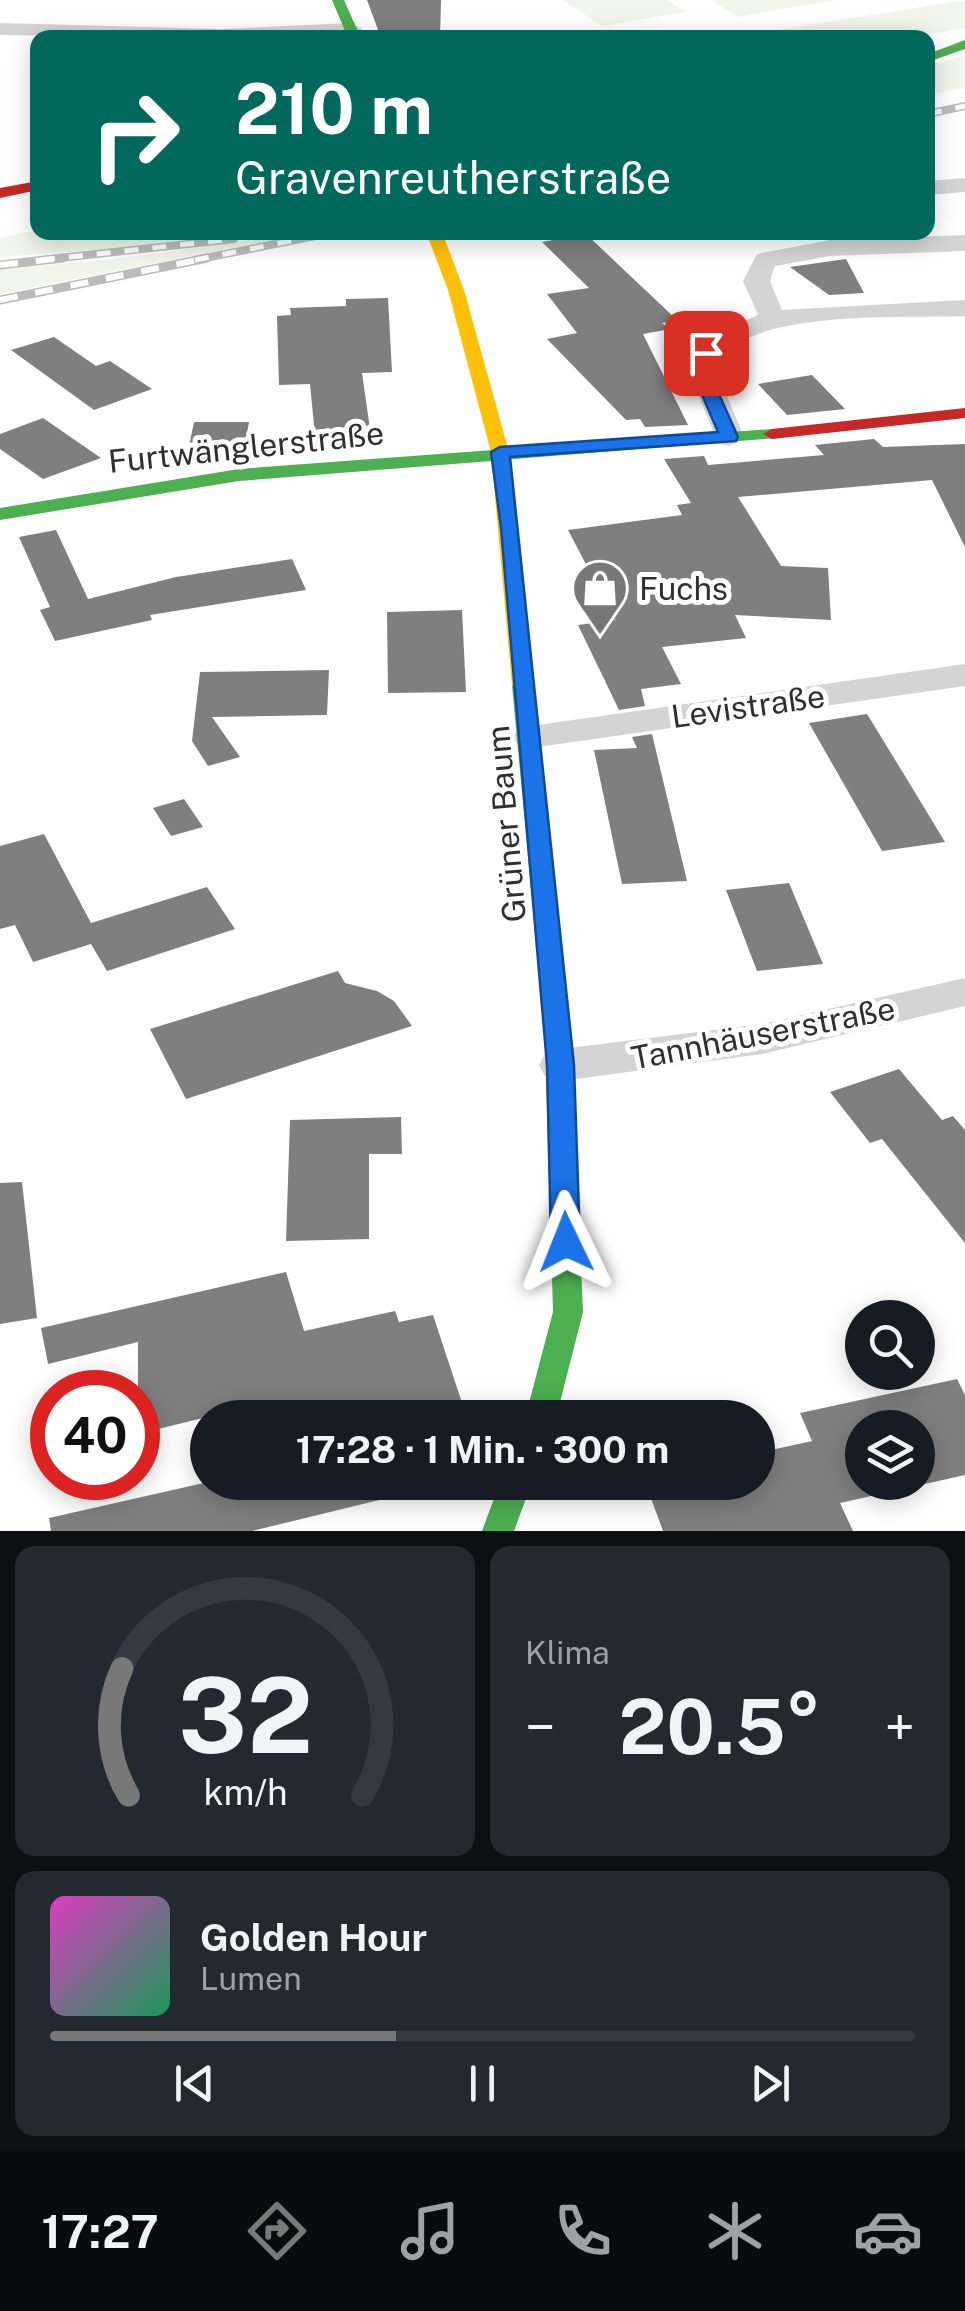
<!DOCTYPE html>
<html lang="de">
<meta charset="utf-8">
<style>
:root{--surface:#171b24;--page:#242831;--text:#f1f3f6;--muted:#9ea1a6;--line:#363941;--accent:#787878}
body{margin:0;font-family:"Public Sans",sans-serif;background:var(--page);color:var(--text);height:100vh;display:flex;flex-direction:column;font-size:38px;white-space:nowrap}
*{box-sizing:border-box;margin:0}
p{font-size:32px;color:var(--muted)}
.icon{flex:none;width:55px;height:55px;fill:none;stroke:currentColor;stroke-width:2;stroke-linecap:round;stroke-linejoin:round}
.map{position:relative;height:1531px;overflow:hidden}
.sheet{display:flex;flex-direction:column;gap:15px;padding:15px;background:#0d0f14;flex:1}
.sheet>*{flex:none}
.banner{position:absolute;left:30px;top:30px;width:905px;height:210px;border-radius:20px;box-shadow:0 5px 25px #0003;background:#00695c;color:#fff;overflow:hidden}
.buttons{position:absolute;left:845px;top:1300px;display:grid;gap:20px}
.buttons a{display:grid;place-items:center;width:90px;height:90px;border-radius:50%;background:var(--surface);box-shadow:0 5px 25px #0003;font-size:50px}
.speed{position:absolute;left:30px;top:1370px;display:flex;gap:20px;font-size:50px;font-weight:700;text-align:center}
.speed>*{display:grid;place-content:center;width:130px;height:130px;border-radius:50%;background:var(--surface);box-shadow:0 5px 25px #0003;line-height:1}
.speed .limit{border:15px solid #d22;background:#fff;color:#111}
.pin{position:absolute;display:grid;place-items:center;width:85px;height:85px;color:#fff;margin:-42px;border-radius:20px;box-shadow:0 5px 15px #0006}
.me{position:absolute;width:110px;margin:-55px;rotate:358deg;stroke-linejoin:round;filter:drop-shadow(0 0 8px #0008)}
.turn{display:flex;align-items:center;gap:35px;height:210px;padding:0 40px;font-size:45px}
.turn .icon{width:130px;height:130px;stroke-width:2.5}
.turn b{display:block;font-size:70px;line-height:85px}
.big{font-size:75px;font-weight:700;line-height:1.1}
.sheet .card{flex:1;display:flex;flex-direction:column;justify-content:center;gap:15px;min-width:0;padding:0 35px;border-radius:20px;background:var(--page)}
.sheet .dial{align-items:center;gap:0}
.dial svg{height:260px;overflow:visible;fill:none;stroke:var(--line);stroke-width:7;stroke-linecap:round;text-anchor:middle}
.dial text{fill:var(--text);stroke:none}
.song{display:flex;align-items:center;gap:30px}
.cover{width:120px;height:120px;border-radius:15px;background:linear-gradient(135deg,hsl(310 70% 55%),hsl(150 70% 35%))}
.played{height:10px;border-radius:5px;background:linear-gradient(90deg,var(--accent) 40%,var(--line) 40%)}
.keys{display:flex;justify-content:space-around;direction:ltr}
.heat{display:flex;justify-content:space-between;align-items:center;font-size:55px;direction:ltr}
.sheet .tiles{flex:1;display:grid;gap:15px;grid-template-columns:1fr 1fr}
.card:last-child{grid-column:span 2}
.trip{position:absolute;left:190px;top:1400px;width:585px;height:100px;border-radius:50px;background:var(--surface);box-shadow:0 5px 25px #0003;font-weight:700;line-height:100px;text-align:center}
.tabs{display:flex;height:160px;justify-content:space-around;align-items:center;background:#090b0e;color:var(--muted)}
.tabs .icon{width:70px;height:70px}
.tabs .current{color:var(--accent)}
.tabs b{font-size:45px;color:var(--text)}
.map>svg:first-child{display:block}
.green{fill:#f2f5ec}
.building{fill:#7f7f7f;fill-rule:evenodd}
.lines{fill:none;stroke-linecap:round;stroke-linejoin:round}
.street{fill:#d4d4d4;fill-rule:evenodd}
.fast{fill:#4caf50;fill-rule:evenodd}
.slow{fill:#ffc107;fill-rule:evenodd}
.jam{fill:#c62828;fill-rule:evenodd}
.rail-far1-casing{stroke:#bbb;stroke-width:8}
.rail-casing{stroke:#bbb;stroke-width:9}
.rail-far1{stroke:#fff;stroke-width:5;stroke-dasharray:14;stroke-linecap:butt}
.rail{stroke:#fff;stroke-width:6;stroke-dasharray:18;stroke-linecap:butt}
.route{fill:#1a73e8;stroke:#114b97;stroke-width:2.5}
.labels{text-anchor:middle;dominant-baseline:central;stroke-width:10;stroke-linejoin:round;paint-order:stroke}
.street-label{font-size:32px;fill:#2f2f2f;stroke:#fff}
.poi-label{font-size:32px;fill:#2f2f2f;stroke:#fff;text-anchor:start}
</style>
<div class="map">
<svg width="965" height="1531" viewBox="0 0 965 1531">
<rect width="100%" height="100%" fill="#fff"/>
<!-- green -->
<path class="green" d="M563,0h104l19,12 -84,14z
M711,0h125l-98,17z
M965,0v28l-50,9h-181z
M965,55v33l-37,7v-29z
M37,230l1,2 197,1 -114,15 -121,9v-19z
M307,233l-307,61v-25l106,-9z"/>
<!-- building -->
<path class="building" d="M367,0h74l-1,38h-59z
M586,234l91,86 -15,3 8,6 -27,5 45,91 -43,2 -5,-8 -14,1 -79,-81 30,-6 -30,-39 42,-6 -47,-46z
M846,259l18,34 -35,2 -39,-28z
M388,298l4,74 -30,1 10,70 -56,3 -6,-62 -31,1 -2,-69 14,-1 -1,-7 56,-2v-7z
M54,337l42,29 14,-5 42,28 -58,21 -83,-60z
M812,375l33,34 -58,6 -29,-31z
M43,418l58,40 -58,21 -43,-30v-15z
M194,422h55l-6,34h-56z
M874,439l9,8 82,-3v103l-33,-67 -194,17 43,69 47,2 3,52 -96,-5 11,23 -84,9 19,37 -40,5 4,17 -26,4 -41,-85 37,-5 -47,-90 114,-15 -5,-10 14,-2 -27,-44 40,-3 4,9 116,-10 -9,-10z
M56,530l32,69 88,-22 116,-18 14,31 -156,25 2,5 -97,21 -15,-31 10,-3 -31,-70z
M462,610l4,82 -78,1 -1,-81z
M329,670l-2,45 -115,2 28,40 -32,9 -16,-25 8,-69z
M867,714l38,62 40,66 -63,9 -73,-128z
M652,734l35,147 -65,3 -28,-134 43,-2 -5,-11z
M184,799l19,28 -32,9 -18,-28z
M44,834l47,89 116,-36 28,42 -128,42 -16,-27 -58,18 -18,-37 -15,4v-83z
M789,883l34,81 -66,7 -31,-81z
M338,971l7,12 32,8 17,10 18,25 -226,73 -36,-70z
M899,1069l43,51 11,-4 12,14v113l-83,-104 -12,4 -40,-51z
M401,1117l1,37h-33v85l-83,2 4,-121z
M22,1182l15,136 -37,6v-141z
M286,1272l18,59 91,-20 4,11 34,-7 34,103h-264l-65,16v-92l-90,22 -7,-36z
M957,1379l8,16v80l-125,28 13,28h-190l-18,-49h113v-29l54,-12 -12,-28zM862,1428h56v54h-56z
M208,1482h190l2,13 -148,36h-201l-2,-13z"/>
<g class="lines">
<!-- street -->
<path class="street" d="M0,23l221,6 130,-6 11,6 -11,6 -37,3 -314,-3z
M965,178v14l-37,3v-14z
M965,235v16l-135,5 -55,10 -5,15 12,29 183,-10v16c-59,3 -222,-9 -250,51l29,70 -15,9 -11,-3 -31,-76 19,-29 52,-23 -15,-34 14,-27 73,-14z
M965,664v22l-434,62 -13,-3 -5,-8 5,-8 13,-3z
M965,978v28l-203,48 -201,27 -16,-5 -6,-11 6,-11 16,-5 201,-25z"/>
<!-- fast -->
<path class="fast" d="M332,0h12l17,38h-13z
M965,40v9l-37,13v-8z
M772,429l9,5 -3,4 -539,43 -239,39v-12l239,-39z
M523,679l11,6 37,354 12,273 -27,106h-31l28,-106 -8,-273 -33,-354z
M500,1482h32l-18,49h-32z"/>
<!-- slow -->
<path class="slow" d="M426,232h16l22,58 45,162 25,233 -11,6 -11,-6 -21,-233 -43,-162z"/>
<!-- jam -->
<path class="jam" d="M38,181v9l-38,8v-10z
M965,408v10l-193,21 -9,-5 9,-5z"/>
<!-- rail-far1 casing -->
<g class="rail-far1-casing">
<path id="rail-far1" d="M928,114l37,-8
M41,260l193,-21
M195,260l140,-28"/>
</g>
<!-- rail casing -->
<g class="rail-casing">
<path id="rail" d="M0,265l63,-7
M0,300l207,-42"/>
</g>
<!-- rail-far1 -->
<use href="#rail-far1" class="rail-far1"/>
<!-- rail -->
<use href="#rail" class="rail"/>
</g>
<!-- route -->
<path class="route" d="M706,348l9,5 -5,21 28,63 -2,4 -226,16 64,608 6,177 -4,7h-20l-5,-7 -4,-177 -46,-537 -10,-76 9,-5 218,-15 -25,-58 5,-21z"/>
<!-- icons -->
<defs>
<g id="shop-pin" transform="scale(2.875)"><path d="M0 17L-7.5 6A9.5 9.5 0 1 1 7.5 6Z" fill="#787878" stroke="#fff"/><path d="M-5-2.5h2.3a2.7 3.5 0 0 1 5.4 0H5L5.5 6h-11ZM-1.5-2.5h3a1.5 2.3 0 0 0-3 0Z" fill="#fff"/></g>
</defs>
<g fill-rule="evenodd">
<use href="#shop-pin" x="600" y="588"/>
</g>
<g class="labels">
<!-- street labels -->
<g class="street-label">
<text transform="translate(246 447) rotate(-6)">Furtwänglerstraße</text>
<text transform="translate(748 706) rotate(-8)">Levistraße</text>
<text transform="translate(506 824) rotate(-95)">Grüner Baum</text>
<text transform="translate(763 1033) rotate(-11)">Tannhäuserstraße</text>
</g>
<!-- poi labels -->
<g class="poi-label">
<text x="639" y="588">Fuchs</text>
</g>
</g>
</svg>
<div class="buttons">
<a><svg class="icon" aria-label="search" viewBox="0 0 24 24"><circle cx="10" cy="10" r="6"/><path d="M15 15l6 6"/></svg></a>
<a><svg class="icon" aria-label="layers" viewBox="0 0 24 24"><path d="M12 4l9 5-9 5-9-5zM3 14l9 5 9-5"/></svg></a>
</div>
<div class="speed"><div class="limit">40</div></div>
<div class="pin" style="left:706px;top:353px;background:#d93025"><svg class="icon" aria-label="arrive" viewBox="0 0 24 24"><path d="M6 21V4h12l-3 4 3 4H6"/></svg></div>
<svg class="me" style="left:566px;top:1242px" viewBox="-20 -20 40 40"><path d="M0-17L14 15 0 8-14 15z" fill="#1a73e8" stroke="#fff" stroke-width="4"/></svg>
<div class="trip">17:28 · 1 Min. · 300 m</div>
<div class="banner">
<div class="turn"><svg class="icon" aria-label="right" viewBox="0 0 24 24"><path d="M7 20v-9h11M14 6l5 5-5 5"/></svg><div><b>210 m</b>Gravenreutherstraße</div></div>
</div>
</div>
<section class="sheet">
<div class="tiles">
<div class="card dial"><svg viewBox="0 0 100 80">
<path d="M14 69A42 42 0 1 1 86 69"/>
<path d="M14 69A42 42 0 0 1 12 30" stroke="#787878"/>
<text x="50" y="56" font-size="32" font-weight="700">32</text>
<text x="50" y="72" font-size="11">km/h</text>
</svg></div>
<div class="card"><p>Klima</p>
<div class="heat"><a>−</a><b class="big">20.5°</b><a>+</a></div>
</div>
<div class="card">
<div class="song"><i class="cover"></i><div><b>Golden Hour</b><p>Lumen</p></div></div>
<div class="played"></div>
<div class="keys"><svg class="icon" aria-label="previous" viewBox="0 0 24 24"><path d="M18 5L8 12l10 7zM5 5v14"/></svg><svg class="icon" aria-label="pause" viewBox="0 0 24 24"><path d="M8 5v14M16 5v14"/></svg><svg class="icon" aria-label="next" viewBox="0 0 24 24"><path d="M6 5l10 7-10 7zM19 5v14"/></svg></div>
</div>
</div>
</section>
<nav class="tabs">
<b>17:27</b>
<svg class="icon current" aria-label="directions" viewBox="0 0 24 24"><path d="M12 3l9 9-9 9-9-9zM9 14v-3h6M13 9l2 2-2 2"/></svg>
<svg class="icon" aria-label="music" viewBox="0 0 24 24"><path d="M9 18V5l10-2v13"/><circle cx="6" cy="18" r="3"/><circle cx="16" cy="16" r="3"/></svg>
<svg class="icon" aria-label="phone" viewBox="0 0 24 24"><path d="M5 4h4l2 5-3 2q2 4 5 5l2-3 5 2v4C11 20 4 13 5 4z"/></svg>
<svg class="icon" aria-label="climate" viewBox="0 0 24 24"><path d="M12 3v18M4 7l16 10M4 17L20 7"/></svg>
<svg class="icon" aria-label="car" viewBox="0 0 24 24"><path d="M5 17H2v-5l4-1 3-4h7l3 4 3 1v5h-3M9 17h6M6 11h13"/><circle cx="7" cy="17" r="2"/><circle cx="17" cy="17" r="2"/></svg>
</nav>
